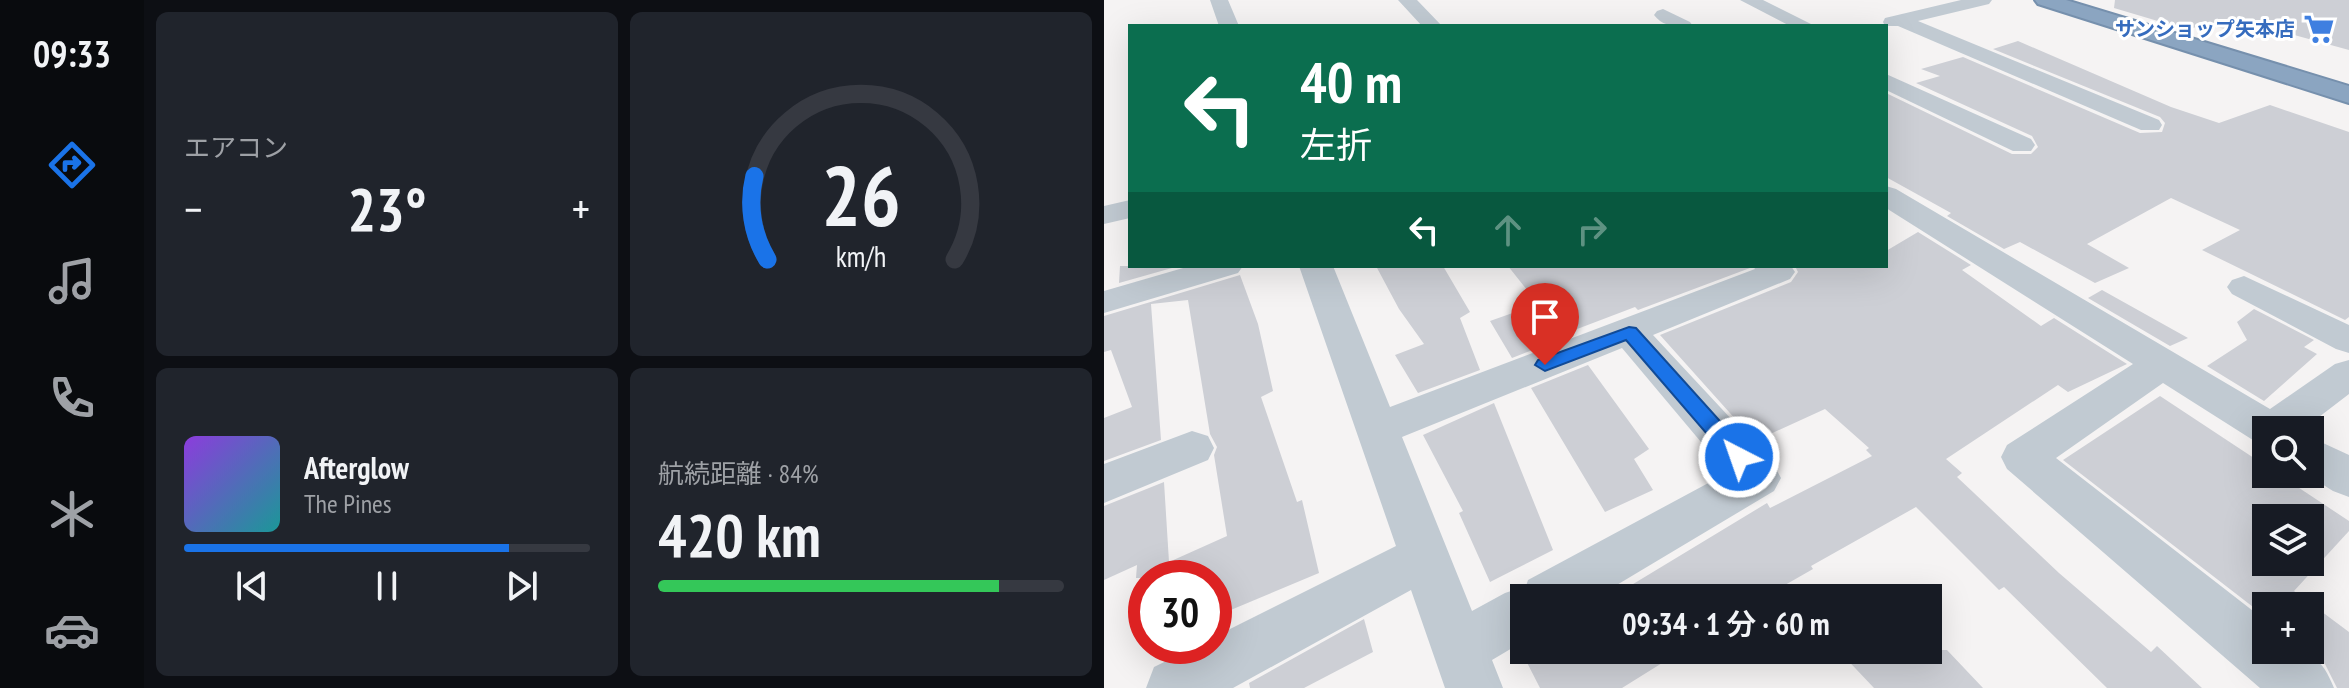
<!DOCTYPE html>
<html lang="ja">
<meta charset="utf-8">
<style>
:root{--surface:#171b24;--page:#20242c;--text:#f1f3f6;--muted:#9ea1a6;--line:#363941;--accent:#1a73e8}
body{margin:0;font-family:"PT Sans Narrow","Noto Sans JP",sans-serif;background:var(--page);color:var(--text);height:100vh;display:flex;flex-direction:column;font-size:30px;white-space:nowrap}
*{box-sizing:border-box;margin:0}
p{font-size:26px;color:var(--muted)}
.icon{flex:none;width:44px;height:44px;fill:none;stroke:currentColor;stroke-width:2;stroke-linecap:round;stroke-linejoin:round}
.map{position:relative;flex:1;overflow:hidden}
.drawer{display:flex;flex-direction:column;gap:12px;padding:12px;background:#0d0f14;width:960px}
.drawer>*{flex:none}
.top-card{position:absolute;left:24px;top:24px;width:760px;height:244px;border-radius:0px;box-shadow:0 8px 32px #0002;background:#0b6e4f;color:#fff;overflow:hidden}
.tools{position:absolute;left:1148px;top:416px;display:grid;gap:16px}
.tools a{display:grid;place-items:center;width:72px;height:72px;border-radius:0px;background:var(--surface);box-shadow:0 8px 32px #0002;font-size:40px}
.speed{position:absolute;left:24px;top:560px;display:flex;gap:16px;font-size:40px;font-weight:700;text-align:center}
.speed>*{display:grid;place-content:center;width:104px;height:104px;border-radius:50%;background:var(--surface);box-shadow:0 8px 32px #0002;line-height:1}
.speed .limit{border:12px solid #d22;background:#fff;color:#111}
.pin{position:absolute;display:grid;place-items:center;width:68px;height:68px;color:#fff;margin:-82px -34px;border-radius:50% 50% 50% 0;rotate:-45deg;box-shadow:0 0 8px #0007}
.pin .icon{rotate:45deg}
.me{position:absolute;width:88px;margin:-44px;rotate:319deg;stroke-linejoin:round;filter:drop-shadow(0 0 6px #0008)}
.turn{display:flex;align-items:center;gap:28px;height:168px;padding:0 40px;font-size:36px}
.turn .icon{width:104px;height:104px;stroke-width:2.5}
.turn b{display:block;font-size:56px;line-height:68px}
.lanes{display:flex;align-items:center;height:76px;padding:0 40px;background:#0003;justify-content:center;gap:40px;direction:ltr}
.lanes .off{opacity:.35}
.big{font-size:60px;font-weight:600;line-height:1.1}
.drawer .card{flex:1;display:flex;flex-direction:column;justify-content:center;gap:12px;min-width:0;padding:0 28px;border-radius:12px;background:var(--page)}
.drawer .dial{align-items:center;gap:0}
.dial svg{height:208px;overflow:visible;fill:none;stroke:var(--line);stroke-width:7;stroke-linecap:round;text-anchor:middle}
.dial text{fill:var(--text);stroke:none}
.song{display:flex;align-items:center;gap:24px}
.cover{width:96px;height:96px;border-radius:12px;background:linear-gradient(135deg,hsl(270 70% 55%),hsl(180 70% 35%))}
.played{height:8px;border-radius:4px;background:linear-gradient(90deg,var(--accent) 80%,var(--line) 80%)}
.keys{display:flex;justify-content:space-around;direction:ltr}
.heat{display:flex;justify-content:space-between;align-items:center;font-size:44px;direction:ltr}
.charge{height:12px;border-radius:6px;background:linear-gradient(90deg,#34c759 84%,var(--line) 0)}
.drawer .tiles{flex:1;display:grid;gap:12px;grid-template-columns:repeat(2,1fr)}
.trip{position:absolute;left:406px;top:584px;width:432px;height:80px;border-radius:0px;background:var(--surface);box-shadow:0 8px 32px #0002;font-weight:600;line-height:80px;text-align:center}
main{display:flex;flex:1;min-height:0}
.menu{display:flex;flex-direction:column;width:144px;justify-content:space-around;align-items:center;background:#090b0e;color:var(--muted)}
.menu .icon{width:56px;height:56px}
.menu .selected{color:var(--accent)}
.menu b{font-size:36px;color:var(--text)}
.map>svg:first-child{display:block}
.building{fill:#cdcfd5;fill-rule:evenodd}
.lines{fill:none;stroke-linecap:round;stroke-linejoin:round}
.highway-casing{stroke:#7690ad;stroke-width:4}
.minor{fill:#c1cad2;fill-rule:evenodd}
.highway{fill:#8ba5c1;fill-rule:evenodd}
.route{fill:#1a73e8;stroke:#114b97;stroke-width:2}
.labels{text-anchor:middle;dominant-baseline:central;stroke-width:6;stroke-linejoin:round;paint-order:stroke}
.far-shop-label{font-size:20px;font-weight:bold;fill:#366cbe;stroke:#fff;text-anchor:end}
</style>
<main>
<nav class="menu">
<b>09:33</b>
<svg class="icon selected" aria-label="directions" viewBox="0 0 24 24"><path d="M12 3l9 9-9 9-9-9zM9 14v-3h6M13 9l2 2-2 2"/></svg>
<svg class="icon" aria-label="music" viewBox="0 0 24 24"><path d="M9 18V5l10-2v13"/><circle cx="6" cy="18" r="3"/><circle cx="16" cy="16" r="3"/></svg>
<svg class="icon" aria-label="phone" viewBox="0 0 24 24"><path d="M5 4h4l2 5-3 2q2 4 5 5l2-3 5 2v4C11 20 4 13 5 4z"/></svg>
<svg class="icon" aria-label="climate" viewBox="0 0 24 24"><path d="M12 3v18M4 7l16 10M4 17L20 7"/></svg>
<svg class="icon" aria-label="car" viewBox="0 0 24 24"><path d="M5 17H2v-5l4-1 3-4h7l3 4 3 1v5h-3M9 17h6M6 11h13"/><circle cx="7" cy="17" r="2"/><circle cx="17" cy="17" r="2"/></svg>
</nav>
<section class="drawer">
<div class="tiles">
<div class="card"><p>エアコン</p>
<div class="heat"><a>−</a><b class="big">23°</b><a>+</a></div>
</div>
<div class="card dial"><svg viewBox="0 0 100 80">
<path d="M14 69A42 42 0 1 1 86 69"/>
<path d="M14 69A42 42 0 0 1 9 37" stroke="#1a73e8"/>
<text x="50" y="56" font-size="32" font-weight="700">26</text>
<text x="50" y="72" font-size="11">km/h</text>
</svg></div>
<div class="card">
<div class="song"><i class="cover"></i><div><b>Afterglow</b><p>The Pines</p></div></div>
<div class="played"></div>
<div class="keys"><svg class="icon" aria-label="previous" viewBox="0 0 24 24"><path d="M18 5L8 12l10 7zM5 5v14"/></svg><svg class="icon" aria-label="pause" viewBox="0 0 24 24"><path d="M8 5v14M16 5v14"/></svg><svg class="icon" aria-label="next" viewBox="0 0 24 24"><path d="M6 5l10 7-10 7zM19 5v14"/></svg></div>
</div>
<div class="card"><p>航続距離 · 84%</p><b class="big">420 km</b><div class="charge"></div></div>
</div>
</section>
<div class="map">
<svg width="1245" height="688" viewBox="0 0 1245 688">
<rect width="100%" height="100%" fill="#f5f3f3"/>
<!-- building -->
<path class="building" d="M1011,0h234v50l-103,-28 -21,7 -21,-5 -16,6 -74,-22z
M914,41l153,66 48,16 51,-18 79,27v185l-4,3 -143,-70 38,-20 -69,-32 -84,46 42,24 -34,15 -75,-41 -16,7 -57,-33 4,-3 -65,-36v-84l126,61h19l7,-7 -6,-11 -116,-53 24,-7 -19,-7 42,-12 177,76 22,-1 3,-9 -5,-6 -167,-68z
M814,232l53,33 -9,5 79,56 13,-8 73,46 -59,28 -10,-7 -112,74 16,14 -5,4 102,96 92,79 6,-6 45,42h-95l-103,-101 -5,3 -83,-83 -105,59 2,3 -51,29h-152l157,-95 3,5 102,-52 -6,-6 3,-2 -44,-39 -70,32 -95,-106 131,-53 7,-10 -3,-6h91v-15z
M16,266h59l-60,17z
M272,266h67l27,46 -10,6 20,52 -62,23 -23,-38 29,-11 -25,-35z
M404,266h242v2l-112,42 -3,-3 -71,27 2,3 -54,21 -22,-37 48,-17z
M136,275l18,49 15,67 -12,6 36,105 5,-2 17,73 -105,44v-39h-78l1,-13 -33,15v-74l60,-24 5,80 58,-26 -13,-81 3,-8 -7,-13 -22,-134 -37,4 10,136 -57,21v-43l28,-11 -21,-57 -7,2v-36z
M998,290l86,48 -18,8 -82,-48z
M1150,309l60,31 -10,7 13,7 -53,47 -57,-35 40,-26 -10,-18z
M484,365l61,84 -15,10 19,31 -48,22 -74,-124z
M1056,396l106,70v8h12l71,47v10l-55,60 55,41v56h-12l-12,-24 -21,-14h6v-44h-44v11l-203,-157zM1162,518h44v44h-44z
M390,403l59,147 -63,32 -31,-69 4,-2 -40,-76z
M260,619l9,33 -69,36h-54l-1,-5z
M420,644v6h159l-61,38h-82l-21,-41z
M734,650h109l36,38h-109z"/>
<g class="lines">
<!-- highway casing -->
<g class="highway-casing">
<path id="highway" d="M931,0h31l283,86v17l-311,-99z"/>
</g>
<!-- minor -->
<path class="minor" d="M106,0h18l11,26h-20z
M294,0h19l25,26h-20z
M636,0h23l52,26h-25z
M857,0h31l-3,4 -71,17 241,99 3,5 -3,5h-18l-243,-104h-13l-2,-4 2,-4z
M559,9l27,13 3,4c-16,0 -29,2 -39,-11l3,-4z
M782,74l145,65 4,6 -4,6h-18l-127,-61z
M782,186l10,3 374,220 65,-45 14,-4v34l-47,36h-36v15l-10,-3 -93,-59 -107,75 210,163v29c38,0 53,0 68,38h-74l-253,-219 -6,-12 6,-12 126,-81 -247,-156z
M26,200v18l-26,6v-18z
M86,266h53l-5,7 -134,40v-22z
M195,266h34l57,141 365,-138 -2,-3h38l4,6 -5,7 -137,56 121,130 7,13 -7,13 -179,107h-71v43l-32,19 11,28h-58l-34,-98 -178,98h-87l8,-21 43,-21h17v-9l182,-91zM518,348l105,125 -199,107 -2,6 -21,7 -33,18 -70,-174z
M1140,276l105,49v28l-13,-4 -104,-55 -5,-7 5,-7z
M88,431l16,5 6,12 -6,12 -104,43v-39z
M1206,437l39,18v42l-16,-6 -27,-17h4z"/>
<!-- highway -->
<use href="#highway" class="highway"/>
</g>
<!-- route -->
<path class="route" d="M525,327l7,1 111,123 3,6 -3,6 -8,3 -7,-3 -106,-123 -81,31 -10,-6 3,-5z"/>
<!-- icons -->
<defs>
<g id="supermarket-bare" transform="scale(2.4)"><path d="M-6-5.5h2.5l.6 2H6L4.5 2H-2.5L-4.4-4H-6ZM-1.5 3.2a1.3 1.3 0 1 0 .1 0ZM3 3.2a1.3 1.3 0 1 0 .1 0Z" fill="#3f7fe0" stroke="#fff" stroke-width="2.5" paint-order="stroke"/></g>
</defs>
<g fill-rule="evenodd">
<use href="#supermarket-bare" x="1215" y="29"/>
</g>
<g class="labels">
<!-- far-shop labels -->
<g class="far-shop-label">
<text x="1191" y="29">サンショップ矢本店</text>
</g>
</g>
</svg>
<div class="tools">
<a><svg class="icon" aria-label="search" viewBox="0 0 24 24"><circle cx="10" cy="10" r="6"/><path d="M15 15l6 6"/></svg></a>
<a><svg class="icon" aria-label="layers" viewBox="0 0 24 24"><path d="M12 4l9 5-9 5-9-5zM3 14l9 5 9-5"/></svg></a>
<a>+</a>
</div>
<div class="speed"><div class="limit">30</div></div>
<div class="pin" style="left:441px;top:365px;background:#d93025"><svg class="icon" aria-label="arrive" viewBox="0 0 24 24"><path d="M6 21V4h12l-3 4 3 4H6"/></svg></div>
<svg class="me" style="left:635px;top:457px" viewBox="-20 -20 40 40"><circle r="17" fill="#1a73e8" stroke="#fff" stroke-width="3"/><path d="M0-11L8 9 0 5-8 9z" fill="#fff"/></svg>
<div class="trip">09:34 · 1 分 · 60 m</div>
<div class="top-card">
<div class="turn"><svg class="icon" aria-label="left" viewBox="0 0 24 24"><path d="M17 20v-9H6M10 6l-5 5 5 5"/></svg><div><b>40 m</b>左折</div></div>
<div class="lanes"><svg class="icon" aria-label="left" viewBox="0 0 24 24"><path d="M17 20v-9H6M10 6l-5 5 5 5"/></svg><svg class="icon off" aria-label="ahead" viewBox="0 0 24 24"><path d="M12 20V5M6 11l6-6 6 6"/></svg><svg class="icon off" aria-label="right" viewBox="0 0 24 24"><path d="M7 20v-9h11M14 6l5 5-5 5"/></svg></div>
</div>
</div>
</main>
